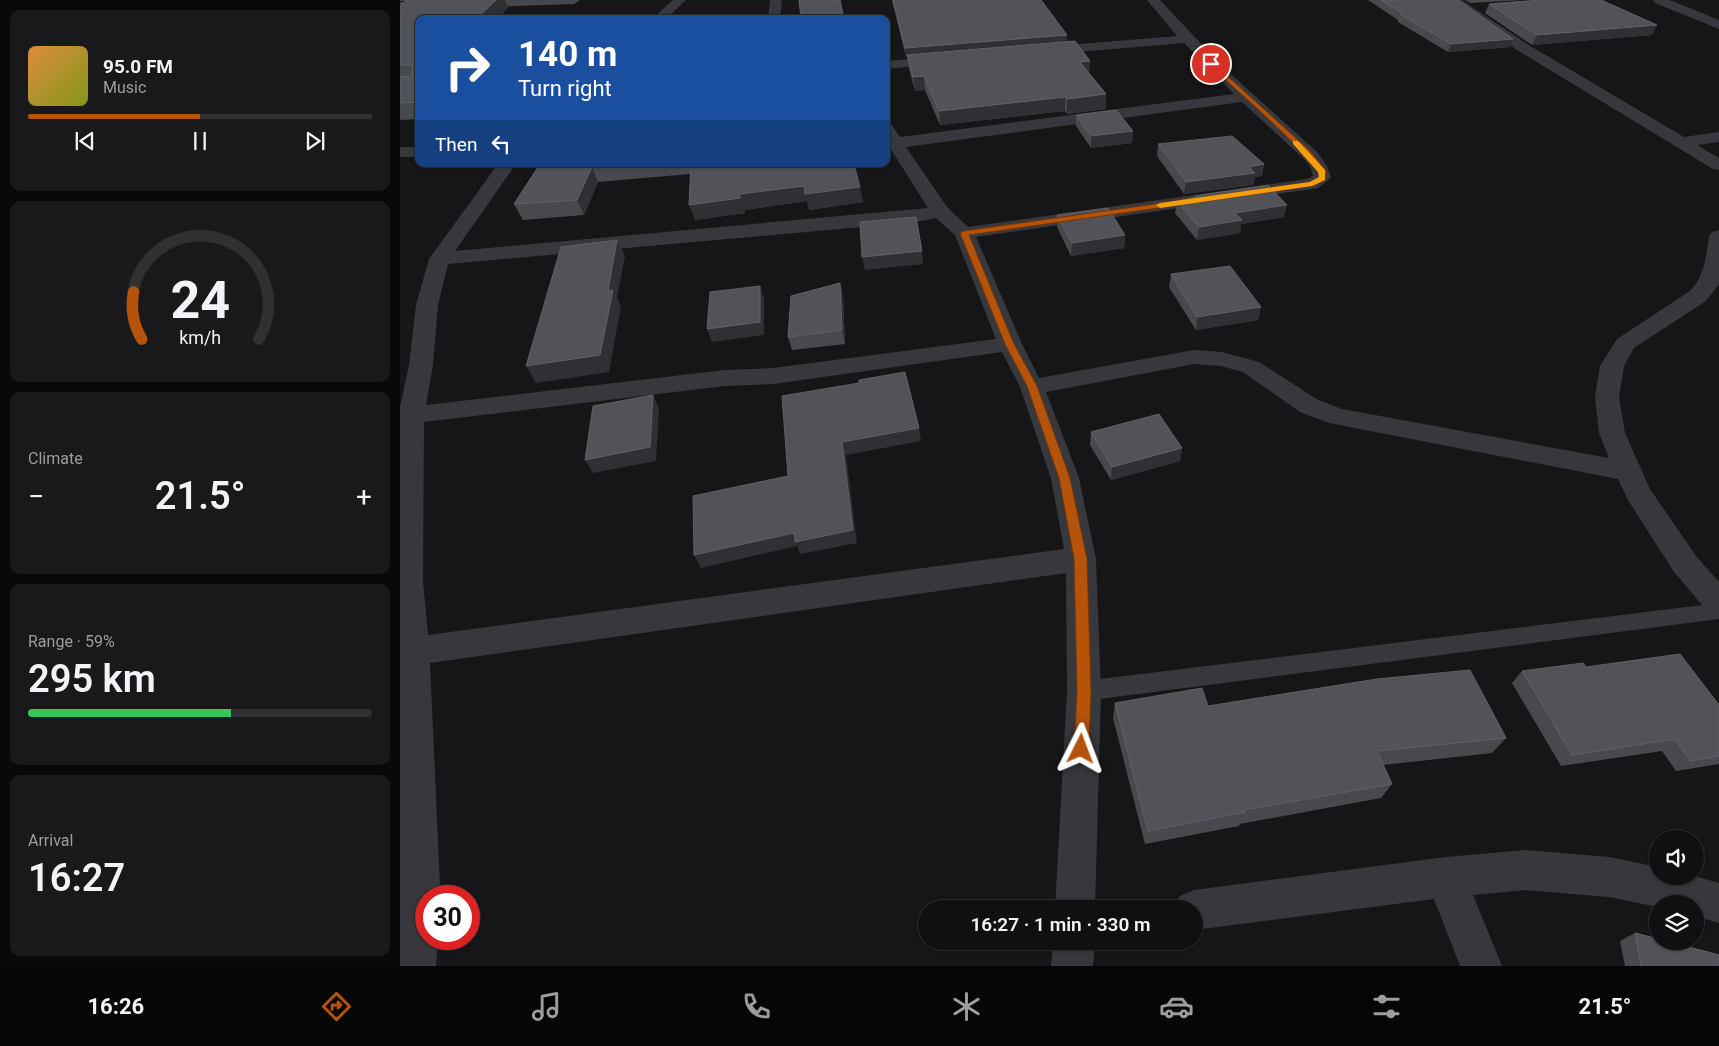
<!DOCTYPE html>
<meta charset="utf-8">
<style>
:root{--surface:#101012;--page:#19191b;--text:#f1f3f6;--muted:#9c9d9f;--line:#303032;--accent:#b45309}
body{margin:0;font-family:Roboto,sans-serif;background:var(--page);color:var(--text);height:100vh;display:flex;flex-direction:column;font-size:19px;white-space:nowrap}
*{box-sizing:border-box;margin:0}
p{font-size:16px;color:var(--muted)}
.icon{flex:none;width:28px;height:28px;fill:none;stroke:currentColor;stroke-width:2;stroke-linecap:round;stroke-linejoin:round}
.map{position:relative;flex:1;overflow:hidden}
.drawer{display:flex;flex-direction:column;gap:10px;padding:10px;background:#09090a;width:400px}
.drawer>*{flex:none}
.top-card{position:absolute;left:15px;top:15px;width:475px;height:152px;border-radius:10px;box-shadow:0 1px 4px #0004,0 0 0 1px var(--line);background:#1a4fa0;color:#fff;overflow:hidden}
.tools{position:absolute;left:1249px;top:830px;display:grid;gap:10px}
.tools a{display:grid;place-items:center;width:55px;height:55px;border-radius:50%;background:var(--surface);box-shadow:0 1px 4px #0004,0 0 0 1px var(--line);font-size:25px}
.speed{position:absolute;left:15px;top:885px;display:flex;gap:10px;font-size:25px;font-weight:700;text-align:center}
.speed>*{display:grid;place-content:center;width:65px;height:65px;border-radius:50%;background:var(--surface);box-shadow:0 1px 4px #0004,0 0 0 1px var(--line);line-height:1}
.speed .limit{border:8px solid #d22;background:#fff;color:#111}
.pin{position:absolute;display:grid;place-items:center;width:42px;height:42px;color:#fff;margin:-21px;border:2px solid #fff;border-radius:50%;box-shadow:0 1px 5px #0007}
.me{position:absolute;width:55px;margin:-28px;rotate:3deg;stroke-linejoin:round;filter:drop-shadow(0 0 4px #0008)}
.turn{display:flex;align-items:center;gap:18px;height:105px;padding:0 20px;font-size:22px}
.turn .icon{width:65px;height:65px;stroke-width:2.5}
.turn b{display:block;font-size:35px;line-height:42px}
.then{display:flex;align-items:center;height:48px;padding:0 20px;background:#0003;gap:10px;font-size:19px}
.big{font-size:38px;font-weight:600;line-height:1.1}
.drawer .card{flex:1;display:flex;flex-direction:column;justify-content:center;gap:8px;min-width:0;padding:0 18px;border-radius:10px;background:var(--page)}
.drawer .dial{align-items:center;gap:0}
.dial svg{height:130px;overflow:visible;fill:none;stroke:var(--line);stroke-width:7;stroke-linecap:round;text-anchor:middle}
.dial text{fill:var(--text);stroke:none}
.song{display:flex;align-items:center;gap:15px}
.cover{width:60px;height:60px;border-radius:8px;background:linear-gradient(135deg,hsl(30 70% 55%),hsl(70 70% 35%))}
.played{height:5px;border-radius:2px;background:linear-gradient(90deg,var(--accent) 50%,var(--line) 50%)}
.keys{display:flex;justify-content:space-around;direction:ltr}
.heat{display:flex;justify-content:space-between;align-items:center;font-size:28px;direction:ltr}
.charge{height:8px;border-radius:4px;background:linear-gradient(90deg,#34c759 59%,var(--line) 0)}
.trip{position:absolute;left:518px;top:900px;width:285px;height:50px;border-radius:25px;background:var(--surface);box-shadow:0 1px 4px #0004,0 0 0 1px var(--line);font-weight:600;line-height:50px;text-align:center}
.menu{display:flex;height:80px;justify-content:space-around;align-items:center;background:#060607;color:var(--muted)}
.menu .icon{width:35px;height:35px}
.menu .selected{color:var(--accent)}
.menu b{font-size:22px;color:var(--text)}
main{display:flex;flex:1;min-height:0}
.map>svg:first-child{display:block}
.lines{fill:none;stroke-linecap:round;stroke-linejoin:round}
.lane{fill:#37383d;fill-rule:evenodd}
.street{fill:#37383d;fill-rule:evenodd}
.secondary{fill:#45474d;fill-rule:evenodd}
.wall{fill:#47494d}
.shaded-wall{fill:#2f3033}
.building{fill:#525359;stroke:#5f6168}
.route{fill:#b45309;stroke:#753606}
.slow{fill:#f59e0b}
</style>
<main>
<section class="drawer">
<div class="card">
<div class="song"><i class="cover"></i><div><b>95.0 FM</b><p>Music</p></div></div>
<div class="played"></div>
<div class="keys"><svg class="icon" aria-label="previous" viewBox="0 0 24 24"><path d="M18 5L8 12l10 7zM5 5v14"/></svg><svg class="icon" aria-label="pause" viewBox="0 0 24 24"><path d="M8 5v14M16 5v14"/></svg><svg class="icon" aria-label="next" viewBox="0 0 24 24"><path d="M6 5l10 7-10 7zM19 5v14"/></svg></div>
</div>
<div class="card dial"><svg viewBox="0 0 100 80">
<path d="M14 69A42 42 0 1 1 86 69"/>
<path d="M14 69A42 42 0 0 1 9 40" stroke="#b45309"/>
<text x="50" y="56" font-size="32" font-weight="700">24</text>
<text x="50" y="72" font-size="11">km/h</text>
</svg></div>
<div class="card"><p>Climate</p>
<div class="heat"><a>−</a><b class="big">21.5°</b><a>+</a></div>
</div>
<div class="card"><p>Range · 59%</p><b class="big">295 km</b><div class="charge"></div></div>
<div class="card"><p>Arrival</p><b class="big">16:27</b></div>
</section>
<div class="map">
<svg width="1319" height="966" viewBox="0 0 1319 966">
<rect width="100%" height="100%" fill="#161618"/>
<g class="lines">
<!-- lane -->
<path class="lane" d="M1319,603v16l-635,82 -8,-3 -3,-7 3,-7 8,-3z"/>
<!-- street -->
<path class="street" d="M273,0h13l-20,19h-14z
M370,0h12l-2,19h-12z
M747,0h13l64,68 93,84 10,14 4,12 -13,10 -6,1 -336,48 46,107 17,34 155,-28 28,2 37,10 59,38 24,9 267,49 -10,-25 -4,-36 5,-31 17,-27 73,-48c15,-16 16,-34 19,-55l3,-4 7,-2v54l-13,17 -72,47 -10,18 -5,31 6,36 25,56 46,67 23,26v34l-11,-4 -34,-40 -46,-72 -10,-21 -289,-56 -29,-11 -57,-40 -22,-6 -27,-2 -148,28 33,86 17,81 5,132 -6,218h-40l12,-218 -1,-118 -636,90 10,223v10h-14v43h12l-2,27h-36v-559l9,-42 7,-60 13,-46 69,-95h18l-61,87 473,-43 -41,-65 -1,-20 6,2 8,12 334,-43 -50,-51 -141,12 -7,-4 7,-4 134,-11zM842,102l62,57 6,7 3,10 -6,3 -339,48 -21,-20 -41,-60zM536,218l19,17 41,104 -223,29 -48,2 -299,35 7,-40 5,-60 10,-41 469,-42zM602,352l18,35 31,91 13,71 -636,86 -5,-53 1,-160 301,-36 48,-2z
M1048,0h14l65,44 157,93 35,-5v10l-22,3 22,13v12l-6,-1 -196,-119z
M1253,0h17l49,20v9l-64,-26z
M545,56l5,1 2,3 -2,3 -64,6v-8z
M0,147h19v10h-19z
M1126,850l83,7 49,10v9h37l24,7v40l-24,-7v-12h-37v3l-49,-10 -83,-7 -53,5 29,71h-42l-26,-67 -240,31v-21h-20l6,-13 14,-6 252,-33z
M653,941h42l-2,25h-42z"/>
<!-- secondary -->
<path class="secondary" d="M66,0h114l-6,4 -174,6v-8z"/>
</g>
<!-- wall -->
<path class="wall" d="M0,0h105l3,8 -89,11v100l-19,1v-113l6,-6h-6z
M492,0h149l26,35v7l22,31 17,21v15l-39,5 -2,-3 -125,14 -15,-35 -10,1 -6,-22 -1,-12h-2z
M968,0h90l55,39 -3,8 -62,5 -50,-30v-2z
M1065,0h59l-54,3z
M1089,4l163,31 -120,10 -47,-32z
M676,115l57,16 -1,12 -41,5 -15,-22z
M758,144l106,20 -2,12 -7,1 -2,8 -69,9 -27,-38z
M140,164h314l9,38 -54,8 -2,-9 -62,9v3l-50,7 -5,-46 -92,8 -14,33 -61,5 -9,-16z
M795,196l89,21 -43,7 -1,9 -43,7 -22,-27 2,-12 18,-3z
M657,215l68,20 -1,13 -53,8 -14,-29z
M771,274l90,33 -3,13 -62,10 -27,-43z
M440,283l3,13 2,48 -53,6 -4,-13z
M691,432l91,16 -2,13 -69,19 -21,-35z
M1186,667l133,38v59l-43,7 -14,-20 -101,15 -49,-83 10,-12z
M715,703l93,3 298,32 -14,15 -109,12 9,19 -11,14 -141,26 -1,2 -94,18 -32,-126z
M1235,933l84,33h-94l-5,-25z"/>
<!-- shaded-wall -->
<path class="shaded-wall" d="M96,0h9l3,8 -10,11h-22z
M1257,25l-5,10 -120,10 5,-10z
M667,35v9l-161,13 -1,-9z
M1113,39l-3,8 -62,5 3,-8z
M690,61l-1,14 -9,-13z
M524,76l1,14 -10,1 -2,-14z
M706,94v15l-39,5v-15z
M665,97v14l-125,14 -1,-14z
M733,131l-1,12 -41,5v-12z
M864,164l-2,12 -7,1 -2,8 -69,9 2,-12 63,-15z
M192,167l6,15 -14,33 -7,-15z
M404,186l56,1 3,15 -54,8 -2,-9 -62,9v3l-50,7 -6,-15 51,-11z
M887,205l-3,12 -43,7 -1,9 -43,7 2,-13 36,-14z
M725,235l-1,13 -53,8 1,-13z
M217,240l8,16 -8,42 4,8 -12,66 -73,11 -10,-17 82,-75z
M522,251l1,13 -58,6 -3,-13z
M440,283l3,13 2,48 -3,-14z
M360,286l4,13v36l-52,7 -5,-13z
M861,307l-3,13 -62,10 1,-13z
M253,395l6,14 -3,52 -63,12 -8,-13z
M519,428l2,13 -75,14 11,88 -57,11 -3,-8 -96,22 -7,-13 148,-113z
M782,448l-2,13 -69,19 1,-13z"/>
<!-- building -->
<path class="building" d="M6,0h90l-20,19h-57v83l-19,1v-26l12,-1v-11h-12v-49l5,-4 -5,1v-6z
M399,0h41l4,19h-42l-1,-1z
M493,0h148l26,35 -162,13z
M981,0h77l55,39 -62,5 -51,-30h3z
M1140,0h61l56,25 -120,10 -48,-31z
M675,41l15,20 -10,1 26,32 -39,5 -2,-2 -126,14 -15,-35 -11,1 -6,-22z
M716,110l17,21 -42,5 -15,-21z
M832,136l32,28 -15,3 6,6 -69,9 -28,-38z
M140,164h91l-39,3 -15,33 -63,4z
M291,164h163l6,23 -55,7 -1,-8 -64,8v4l-51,7z
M868,185l19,20 -52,8 7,7 -43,7 -22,-26 20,-4 -2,-1z
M708,208l17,27 -53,8 -15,-28z
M516,217l6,34 -60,6 -2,-35z
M217,240l-9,51 5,-1 -13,65 -74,11 35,-119z
M830,266l31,41 -64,10 -26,-43z
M440,283l2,47 -54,7 3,-41z
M360,286v36l-53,7 3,-37z
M505,372l14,56 -77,14 11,88 -58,12 -1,-9 -100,22 -1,-59 95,-20 -6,-80 77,-13v-3z
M253,395l-3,52 -65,13 8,-54z
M759,414l23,34 -70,19 -21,-35z
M1280,654l39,51v51l-29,5 -15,-22 -103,16 -50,-84 61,-8 3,4z
M1070,670l36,68 -129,13 15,33 -148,26 1,2 -97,19 -33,-128 87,-15 6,18 169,-27z
M1235,933l23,6v2h9l52,14v11h-78z"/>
<!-- route -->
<path class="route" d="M809,63h4l96,87 17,21 -1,9 -13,6 -343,49 45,109 23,42 33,92 17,81 4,132 -2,58 -2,5 -6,2 -5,-2 -2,-5 3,-58 -3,-132 -15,-81 -32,-92 -22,-42 -45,-111 4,-2 346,-49 9,-5c-1,-18 -92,-95 -110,-112z"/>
<!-- slow -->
<path class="slow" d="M893,141h5l27,29v10l-13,6 -152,22 -4,-3 4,-2 150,-21 9,-5 -1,-5 -25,-28z"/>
</svg>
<div class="tools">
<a><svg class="icon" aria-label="sound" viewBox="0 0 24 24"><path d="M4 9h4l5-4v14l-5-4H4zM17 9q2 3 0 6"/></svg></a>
<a><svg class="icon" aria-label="layers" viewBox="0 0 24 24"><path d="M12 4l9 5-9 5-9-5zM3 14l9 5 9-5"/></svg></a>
</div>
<div class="speed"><div class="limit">30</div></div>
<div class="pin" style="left:811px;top:64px;background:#d93025"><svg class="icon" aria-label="arrive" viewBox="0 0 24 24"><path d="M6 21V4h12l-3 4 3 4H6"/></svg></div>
<svg class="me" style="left:681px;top:749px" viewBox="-20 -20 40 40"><path d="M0-17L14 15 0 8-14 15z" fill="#b45309" stroke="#fff" stroke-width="4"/></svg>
<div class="trip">16:27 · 1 min · 330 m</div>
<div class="top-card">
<div class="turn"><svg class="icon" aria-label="right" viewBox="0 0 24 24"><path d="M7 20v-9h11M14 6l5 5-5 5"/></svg><div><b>140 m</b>Turn right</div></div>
<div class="then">Then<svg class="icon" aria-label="left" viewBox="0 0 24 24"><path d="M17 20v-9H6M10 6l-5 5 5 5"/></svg></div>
</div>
</div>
</main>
<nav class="menu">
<b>16:26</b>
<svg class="icon selected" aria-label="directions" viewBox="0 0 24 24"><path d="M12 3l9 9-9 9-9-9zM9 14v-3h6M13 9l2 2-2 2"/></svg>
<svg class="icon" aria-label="music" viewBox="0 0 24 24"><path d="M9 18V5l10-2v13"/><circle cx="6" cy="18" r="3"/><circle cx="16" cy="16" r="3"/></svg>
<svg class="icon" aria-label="phone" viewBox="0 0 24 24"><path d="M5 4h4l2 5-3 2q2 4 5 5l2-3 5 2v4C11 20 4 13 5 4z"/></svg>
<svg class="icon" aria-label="climate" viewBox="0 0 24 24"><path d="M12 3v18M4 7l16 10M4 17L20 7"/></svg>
<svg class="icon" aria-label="car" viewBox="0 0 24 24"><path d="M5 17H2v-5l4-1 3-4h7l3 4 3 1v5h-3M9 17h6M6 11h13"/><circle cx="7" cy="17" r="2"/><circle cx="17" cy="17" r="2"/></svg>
<svg class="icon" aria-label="filters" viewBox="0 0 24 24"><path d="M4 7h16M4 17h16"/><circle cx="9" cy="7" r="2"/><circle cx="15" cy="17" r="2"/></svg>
<b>21.5°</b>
</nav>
